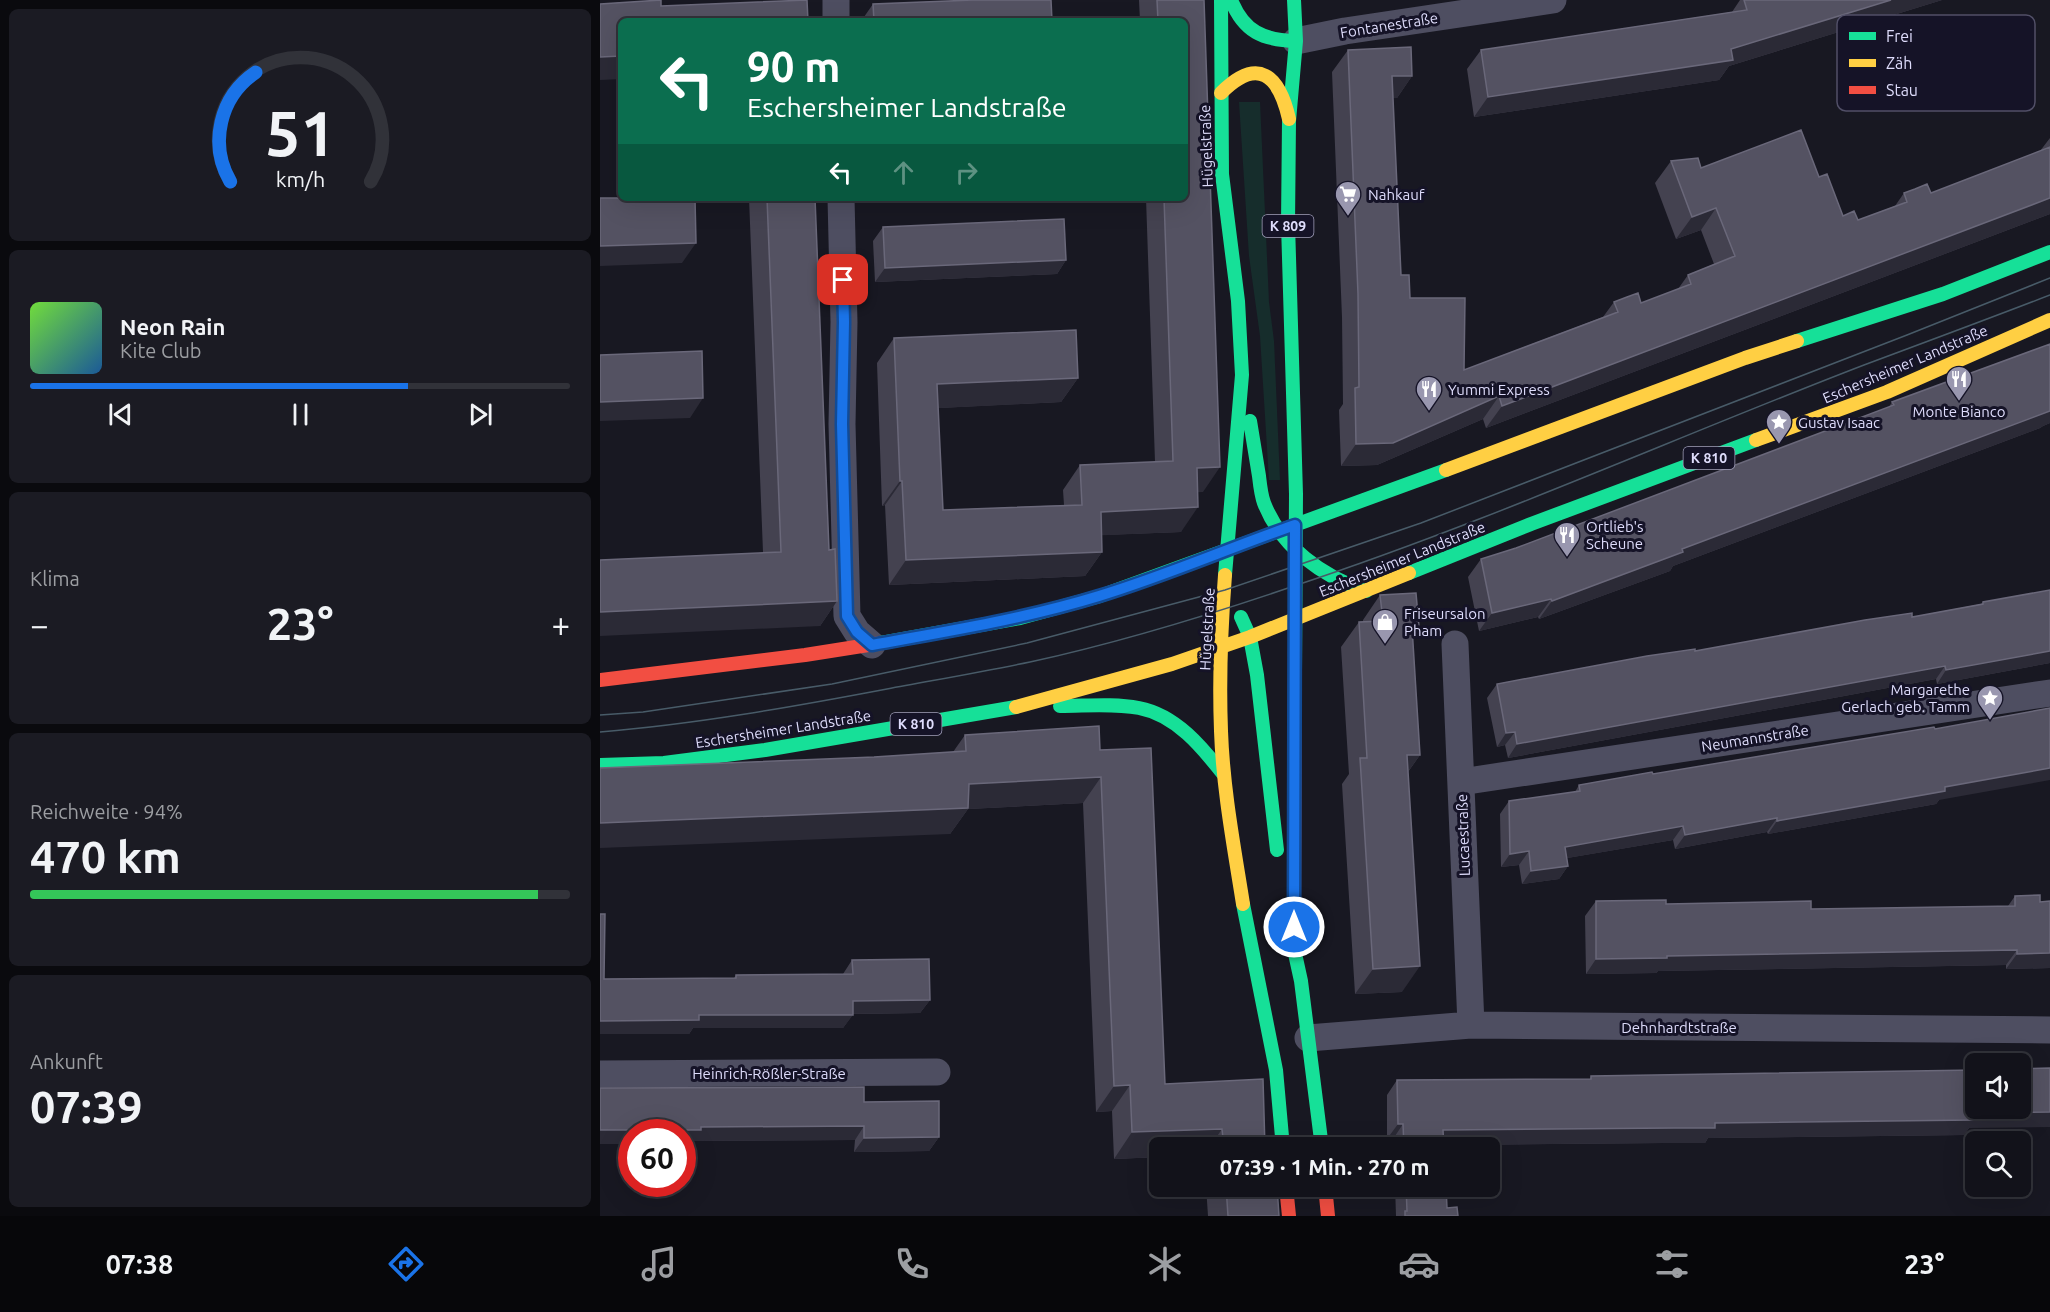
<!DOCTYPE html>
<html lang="de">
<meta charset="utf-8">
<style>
:root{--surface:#12121a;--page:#1b1b23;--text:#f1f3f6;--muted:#9c9ea2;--line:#313239;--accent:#1a73e8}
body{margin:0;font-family:Ubuntu,sans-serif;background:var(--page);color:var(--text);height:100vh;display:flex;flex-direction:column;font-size:22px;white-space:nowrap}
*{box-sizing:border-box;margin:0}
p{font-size:20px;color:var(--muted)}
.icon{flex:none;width:33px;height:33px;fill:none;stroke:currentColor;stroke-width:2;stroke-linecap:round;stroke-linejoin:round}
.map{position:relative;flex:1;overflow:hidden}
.details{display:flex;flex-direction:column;gap:9px;padding:9px;background:#0a0a0e;width:600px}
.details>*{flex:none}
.guide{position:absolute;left:18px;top:18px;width:570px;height:183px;border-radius:9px;box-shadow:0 6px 24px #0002,0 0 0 2px var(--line);background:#0b6e4f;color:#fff;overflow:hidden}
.fabs{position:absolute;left:1365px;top:1053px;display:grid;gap:12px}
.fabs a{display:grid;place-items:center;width:66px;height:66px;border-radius:9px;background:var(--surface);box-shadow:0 6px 24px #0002,0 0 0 2px var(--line);font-size:30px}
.speed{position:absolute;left:18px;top:1119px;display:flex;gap:12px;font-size:30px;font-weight:700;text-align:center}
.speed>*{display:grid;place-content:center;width:78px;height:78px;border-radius:50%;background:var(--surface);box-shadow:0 6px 24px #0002,0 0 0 2px var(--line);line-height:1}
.speed .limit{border:9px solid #d22;background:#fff;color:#111}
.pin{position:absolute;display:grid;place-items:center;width:51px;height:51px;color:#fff;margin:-26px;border-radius:12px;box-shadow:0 3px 9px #0006}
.me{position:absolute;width:66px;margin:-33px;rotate:0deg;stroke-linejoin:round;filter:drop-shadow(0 0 4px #0008)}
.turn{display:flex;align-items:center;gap:21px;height:126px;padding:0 30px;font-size:27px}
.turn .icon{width:78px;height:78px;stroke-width:2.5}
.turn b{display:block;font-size:42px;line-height:51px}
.lanes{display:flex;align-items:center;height:57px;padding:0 30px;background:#0003;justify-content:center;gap:30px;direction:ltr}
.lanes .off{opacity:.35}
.big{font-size:45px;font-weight:600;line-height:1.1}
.details .card{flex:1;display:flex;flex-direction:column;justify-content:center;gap:9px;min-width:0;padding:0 21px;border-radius:9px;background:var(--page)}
.details .dial{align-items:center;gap:0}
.dial svg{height:156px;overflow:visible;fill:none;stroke:var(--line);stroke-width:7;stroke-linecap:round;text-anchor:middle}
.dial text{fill:var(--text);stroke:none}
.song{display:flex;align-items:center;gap:18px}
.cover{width:72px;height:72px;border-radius:9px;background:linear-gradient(135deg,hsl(100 70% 55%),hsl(210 70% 35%))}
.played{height:6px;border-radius:3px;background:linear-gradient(90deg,var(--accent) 70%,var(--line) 70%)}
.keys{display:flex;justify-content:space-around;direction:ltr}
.heat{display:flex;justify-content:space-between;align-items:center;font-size:33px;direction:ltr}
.charge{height:9px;border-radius:4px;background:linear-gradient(90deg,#34c759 94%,var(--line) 0)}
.trip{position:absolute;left:549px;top:1137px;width:351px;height:60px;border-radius:9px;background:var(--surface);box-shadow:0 6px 24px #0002,0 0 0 2px var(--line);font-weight:600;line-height:60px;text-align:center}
.tabs{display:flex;height:96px;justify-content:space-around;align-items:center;background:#07070a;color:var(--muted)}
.tabs .icon{width:42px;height:42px}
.tabs .active{color:var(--accent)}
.tabs b{font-size:27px;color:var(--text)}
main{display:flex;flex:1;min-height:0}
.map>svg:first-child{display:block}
.green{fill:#162d2c}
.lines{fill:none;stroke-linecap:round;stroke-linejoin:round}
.street{stroke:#4e4e61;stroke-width:27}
.fast{stroke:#16e098;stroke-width:14}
.slow{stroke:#ffcf43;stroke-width:14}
.jam{stroke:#f24e42;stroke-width:14}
.tram{stroke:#485b68;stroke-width:1.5}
.wall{fill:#444250}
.shaded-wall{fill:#2b2a36}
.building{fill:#545262;stroke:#6a687a;stroke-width:1.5}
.route-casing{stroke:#114b97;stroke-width:15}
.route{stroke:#1a73e8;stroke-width:10}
.labels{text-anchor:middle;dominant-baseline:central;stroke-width:6;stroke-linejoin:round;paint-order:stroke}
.shield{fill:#151327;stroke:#a2a0bb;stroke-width:1.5}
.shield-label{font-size:14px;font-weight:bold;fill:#dedcfb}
.street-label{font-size:15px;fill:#dedcfb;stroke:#151327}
.poi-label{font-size:15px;fill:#dedcfb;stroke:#151327;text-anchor:start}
.key{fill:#151327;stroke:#514f67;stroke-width:1.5}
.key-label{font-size:16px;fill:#dedcfb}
</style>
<main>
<section class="details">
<div class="card dial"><svg viewBox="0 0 100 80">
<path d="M14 69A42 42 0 1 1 86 69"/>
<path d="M14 69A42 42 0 0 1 27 13" stroke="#1a73e8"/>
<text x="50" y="56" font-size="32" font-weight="700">51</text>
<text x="50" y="72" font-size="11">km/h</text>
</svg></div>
<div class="card">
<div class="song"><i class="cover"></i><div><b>Neon Rain</b><p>Kite Club</p></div></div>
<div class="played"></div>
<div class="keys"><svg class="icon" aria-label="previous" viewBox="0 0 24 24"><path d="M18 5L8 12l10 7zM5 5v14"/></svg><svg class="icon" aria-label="pause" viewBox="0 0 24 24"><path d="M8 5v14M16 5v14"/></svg><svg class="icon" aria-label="next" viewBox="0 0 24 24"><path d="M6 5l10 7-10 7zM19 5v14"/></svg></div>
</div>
<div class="card"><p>Klima</p>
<div class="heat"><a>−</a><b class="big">23°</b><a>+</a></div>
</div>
<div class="card"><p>Reichweite · 94%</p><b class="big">470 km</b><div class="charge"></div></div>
<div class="card"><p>Ankunft</p><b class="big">07:39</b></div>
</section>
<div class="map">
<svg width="1450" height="1216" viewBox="0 0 1450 1216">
<rect width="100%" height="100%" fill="#181822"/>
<!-- green -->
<path class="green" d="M639,102h21l9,200 5,39 6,139h-11l-9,-144 -11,-80z"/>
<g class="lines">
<!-- street -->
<path class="street" d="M236,0v21
M696,41l49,-10 208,-31
M241,198l3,124 -2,102 5,192 10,16 15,13
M855,644l16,381
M861,782l589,-89
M708,1038l163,-13 579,5
M0,1074l337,-2"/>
<!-- fast -->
<path class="fast" d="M621,0l1,174 16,127 4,74 -17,200
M631,0c13,32 32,40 65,41
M694,0l2,41 -7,80 -1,103 8,270 -1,178
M1197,341l146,-47 107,-42
M650,421c3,18 6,37 9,55 1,9 2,19 5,27 17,44 59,74 102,88
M809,573l122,-49 225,-84
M641,617l9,20 7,38 20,175
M281,643l139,-25 80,-22 346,-126
M460,706c26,0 53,-3 79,2 37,7 63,39 85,67
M0,765l64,-2 101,-13 251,-43
M643,904l33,166 7,78
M694,913v36l7,32 21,167"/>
<!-- slow -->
<path class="slow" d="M621,93c37,-37 58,-18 68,26
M1156,440l131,-48 163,-72
M846,470l299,-112 52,-17
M625,575c-4,52 -6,104 -4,156 2,58 13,116 22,173
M416,707l156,-43 78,-27 159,-64"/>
<!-- jam -->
<path class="jam" d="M0,680l205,-25 76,-12
M694,913l1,-241
M686,1186l3,30
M725,1186l3,30"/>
<!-- tram -->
<path class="tram" d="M0,715l43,-3 189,-28 195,-41 198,-53 196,-67 486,-188 143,-57
M0,732c96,-8 192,-25 287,-43 48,-9 95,-17 143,-27 87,-19 179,-47 264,-76 194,-64 380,-148 570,-221 62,-23 124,-46 186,-70"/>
</g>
<!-- wall -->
<path class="wall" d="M539,0h65l-1,492h-6l-16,40 -79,3v17l-17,24 -196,9 -4,-80 -3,1 -5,-143 17,-25 184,40 -17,24 -123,6 5,102 121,-5 -1,-15 17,-25 75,-3 -9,-264h39v-177h-45z
M1140,0h202l-213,66 -10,14 -245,37 -7,-48 14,-19 251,-38z
M273,4l179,17h-188v-4z
M748,50l64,26 -15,22h-4l8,177 9,23 54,72 139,-53 11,-15 27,1 37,-14 10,-14 26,-11 -13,-34 -25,9 -21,-56 16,-22 30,7 118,9 24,39 15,4 37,-14 9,-13h27l109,-42 10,-13v76l-564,214 -3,-9 -106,46 -36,1 -2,-56 4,-6 -1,-87 -10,-245z
M149,198h66l14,352 8,51 -17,25 -57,-74z
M283,227l183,33 -9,14 -182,8 -2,-41z
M1450,344v79l-7,3 -3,2 -367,138 -3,5 -131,48 -1,-2 -59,14 -11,-54 13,-18 35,-11 373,-141 3,-5z
M1450,590v73l-113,21 -1,-5 -428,79 -3,-13 -8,2 -10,-49 10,-14 198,-33 217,-34 69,-13 2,-2z
M780,595l39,32 -7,10 8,118 -12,17 -6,220 -47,2 -13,-210 7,-10 -8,-127 18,-25h4v-2z
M365,735l135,15 65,334 100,64h-105v9l-46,2 -2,-48 -16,1 -13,-309 -115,6 -18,25 -76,-77 79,-5z
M1053,774l286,26 -3,4 -168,30 -1,-2 -92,17 -2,-9 -106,18 1,8 -9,13 -37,5 -3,-19 -18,2 -1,-53 9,-13 66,-9 4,-7z
M1415,896l25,6 10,-1v67l-44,1v-4l-348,6 -2,2 -70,1 -1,-58 11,-15 70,3 145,5 197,-3z
M252,960l78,40 -10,13 -67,1 -10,14h-150l-4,6 -85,-55 130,-1 2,-3 107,-1z
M991,1076l378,52 -5,7 -256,3 -3,5h-41l-220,2v3h-51v-9h-6v-44l10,-15 193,-1z
M0,1088l264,14 75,35 -10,14 -75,1 1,-12 -162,1 -2,3h-91z
M606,1186h71l2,30h-71z
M795,1186h51l1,22 11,8h-62z"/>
<!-- shaded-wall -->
<path class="shaded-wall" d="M1291,0h51l-213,66 -10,14 -245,37 14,-20 243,-48z
M21,56v23l-21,1v-23z
M792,76h20l-15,22 -20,1z
M1450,198v16l-564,214 16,-22z
M1116,208l-15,22 -25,9 16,-22z
M96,243l-14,20 -82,3v-20z
M466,260l-9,14 -182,8 10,-14z
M478,378l-17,24 -141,7 17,-25z
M899,396l-16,23 -106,46 -36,1 15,-22z
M103,398l-13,20 -90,3v-19z
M1450,411v12l-7,3 -3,2 -367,138 -3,5 -131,48 13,-18 130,-52z
M620,467l-17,25 -23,1 17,-25z
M300,481h2l-17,24 -3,1z
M598,507l-17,25 -97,4 17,-24z
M502,552l-17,24 -196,9 17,-25z
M951,599l-13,18 -59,14 13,-18z
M237,601l-17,25 -220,10v-24z
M812,627h7l-18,25z
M1450,651v12l-113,21 9,-14z
M1345,666l-9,13 -428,79 9,-14z
M915,732l-10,13 -8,2 9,-14z
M807,755h13l-18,25z
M1450,768v12l-111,20 -3,4 -168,30 9,-13 168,-34z
M501,777l-18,26 -115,6 -18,25 -350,14v-25l369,-39z
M1177,818l-10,14 -92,17 10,-14z
M1083,826l-10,14 -117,20 9,-13z
M929,851l-10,14 -18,2 9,-13z
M968,866l-9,13 -37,5 9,-13z
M1417,950l-11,15 -348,6 -2,2 -70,1 10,-15 71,-3z
M1450,953v15l-44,1 11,-15z
M820,966l-18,26 -47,2 18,-25z
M330,1000l-10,13 -76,1 9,-13z
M99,1015h154l-10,13h-150l-4,6h-89v-13z
M530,1085l-18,26 -16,1 18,-26z
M1450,1112v15l-81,1 -5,7 -256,3 -3,5h-41l-231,2 10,-15 272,-7 259,-10z
M798,1124h5l-10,15h-6z
M264,1126l-9,14 -162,1 -2,3h-9v-12h-50v12h-32v-14l101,-3z
M622,1129l-13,19h-49v9l-46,2 18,-27z
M339,1137l-10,14 -75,1 10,-14z"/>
<!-- building -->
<path class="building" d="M61,0v6l146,-6 1,21h-187v35l-21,1v-53z
M373,0h78l1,21h-178l-1,-17z
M557,0h47l16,467 -23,1 1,39 -97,5 1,40 -196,8 -4,-79h-2l-6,-143 182,-8 2,48 -141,6 6,126 139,-5 -2,-40 93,-4 -9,-263h21v-177h-27z
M1144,0h147l-160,49 2,11 -245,37 -7,-47 266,-40z
M811,47l1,29h-20l9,199h8l1,23h55l-1,72 154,-58 -4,-10 13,-5 11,-4 3,10 50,-19 -3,-9 47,-19 -19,-48 -24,9 -21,-56 27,-3 3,10 100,-38 18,47 8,-3 16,42 11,-5 4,9 49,-18 -3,-9 11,-4 12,-5 4,9 119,-46v51l-548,208 -3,-10 -106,47 -37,1 -1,-56 4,-1 -1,-93 -10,-244z
M0,198h95l1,45 -96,3z
M167,198h48l14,352 6,-1 2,52 -237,11v-52l181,-8z
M464,219l2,41 -181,8 -2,-41z
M1450,344v67l-368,138 1,3 -131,49 -1,-2 -59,14 -11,-54 35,-11 378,-143 -2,-3z
M102,351l1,47 -103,4v-47z
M1450,590v61l-104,19 -1,-4 -428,78 -2,-12 -9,1 -9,-49 150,-28 48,-7v2l170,-31 47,-7v4l71,-13v-2z
M816,593l3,34h-7l8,128h-13l13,211 -47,3 -13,-211h7l-8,-136 24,-1 -3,-26z
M1450,708v60l-105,19v4l-168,30v-3l-92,17 -2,-9 -118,21 3,19 -37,5 -2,-20 -19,3 -1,-53 71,-10 -1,-6 73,-13 1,2 281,-47 1,2z
M499,726l1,24 51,-2 14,336 98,-5 2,69h-41l-2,-19 -90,3 -2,-47 -16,1 -13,-309 -132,7 -1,24 -368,15v-55l274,-11 92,-6 -1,-16z
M1440,895v7l10,-1v52l-33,1v-4l-350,6v2l-71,1v-58l70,-1v4l145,-3v8l204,-3v-10z
M0,914h5l-1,65 132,-1v-3l117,-1 -1,-14 77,-1 1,41 -77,1v14h-154v5l-99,1z
M1450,1068v44l-76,1v7l-259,3v5h-41l-231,2 1,18h-40l-1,-24h-5l-1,-44 194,-1v-3l385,-6v38h44v-39z
M264,1087v15l75,-1v36l-75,1v-12l-163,1v3h-101v-42z
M626,1186h51l2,30h-51z
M806,1186h40l1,22 10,-1 1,9h-53v-5h2z"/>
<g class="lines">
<!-- route casing -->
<g class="route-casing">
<path id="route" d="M243,280l1,42 -2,102 5,192 10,16 15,13c76,-14 152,-26 227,-49 66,-20 130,-48 196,-71l-1,402"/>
</g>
<!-- route -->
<use href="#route" class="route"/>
</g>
<!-- icons -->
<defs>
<g id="supermarket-pin" transform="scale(1.35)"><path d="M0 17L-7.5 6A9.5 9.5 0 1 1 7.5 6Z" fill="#9997af" stroke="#151327"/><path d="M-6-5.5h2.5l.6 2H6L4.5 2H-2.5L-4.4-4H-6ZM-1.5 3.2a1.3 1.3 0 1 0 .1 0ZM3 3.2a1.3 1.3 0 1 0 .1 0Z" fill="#fff"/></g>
<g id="restaurant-pin" transform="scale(1.35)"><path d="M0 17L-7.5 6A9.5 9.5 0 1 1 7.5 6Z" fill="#9997af" stroke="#151327"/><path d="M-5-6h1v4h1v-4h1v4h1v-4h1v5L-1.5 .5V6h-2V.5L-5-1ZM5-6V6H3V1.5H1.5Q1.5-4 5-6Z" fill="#fff"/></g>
<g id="sight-pin" transform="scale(1.35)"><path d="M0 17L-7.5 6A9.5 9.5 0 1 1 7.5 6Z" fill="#9997af" stroke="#151327"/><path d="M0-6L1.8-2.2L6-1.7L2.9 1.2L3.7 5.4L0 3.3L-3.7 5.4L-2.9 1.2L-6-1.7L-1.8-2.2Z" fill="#fff"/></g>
<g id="shop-pin" transform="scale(1.35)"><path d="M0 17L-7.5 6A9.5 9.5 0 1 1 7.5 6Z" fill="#9997af" stroke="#151327"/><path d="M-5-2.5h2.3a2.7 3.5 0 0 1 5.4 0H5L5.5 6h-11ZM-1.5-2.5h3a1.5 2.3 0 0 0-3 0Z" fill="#fff"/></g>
</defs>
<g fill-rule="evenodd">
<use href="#supermarket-pin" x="748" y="194"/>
<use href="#restaurant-pin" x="1359" y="379"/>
<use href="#restaurant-pin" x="829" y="389"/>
<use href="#sight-pin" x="1179" y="422"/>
<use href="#restaurant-pin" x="967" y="535"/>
<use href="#shop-pin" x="785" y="622"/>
<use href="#sight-pin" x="1390" y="698"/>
</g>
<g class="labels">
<!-- shield labels -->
<g class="shield">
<rect x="662.5" y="215" width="51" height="22" rx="4.5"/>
<rect x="1083.5" y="447" width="51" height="22" rx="4.5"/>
<rect x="290.5" y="713" width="51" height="22" rx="4.5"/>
</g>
<g class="shield-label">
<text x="688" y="226">K 809</text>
<text x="1109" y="458">K 810</text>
<text x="316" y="724">K 810</text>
</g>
<!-- street labels -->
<g class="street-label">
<text transform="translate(789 25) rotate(-9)">Fontanestraße</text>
<text transform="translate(606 146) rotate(-92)">Hügelstraße</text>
<text transform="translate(1305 364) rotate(-23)">Eschersheimer Landstraße</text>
<text transform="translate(802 559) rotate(-22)">Eschersheimer Landstraße</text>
<text transform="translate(607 629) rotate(-87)">Hügelstraße</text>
<text transform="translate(183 729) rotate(-9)">Eschersheimer Landstraße</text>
<text transform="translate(1155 738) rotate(-9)">Neumannstraße</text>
<text transform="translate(863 835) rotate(-92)">Lucaestraße</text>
<text x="1079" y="1027">Dehnhardtstraße</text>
<text x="169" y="1073">Heinrich-Rößler-Straße</text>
</g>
<!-- poi labels -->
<g class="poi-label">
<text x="768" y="194">Nahkauf</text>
<text x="848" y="389">Yummi Express</text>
<text x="1359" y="411" text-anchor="middle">Monte Bianco</text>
<text x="1198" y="422">Gustav Isaac</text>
<text x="986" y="526">Ortlieb's<tspan x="986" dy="17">Scheune</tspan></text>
<text x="804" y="613">Friseursalon<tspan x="804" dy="17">Pham</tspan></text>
<text x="1370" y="689" text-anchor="end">Margarethe<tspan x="1370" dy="17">Gerlach geb. Tamm</tspan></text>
</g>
</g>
<!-- legend -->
<rect x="1237" y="15" width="198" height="96" rx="9" class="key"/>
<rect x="1249" y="32" width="27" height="8" fill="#16e098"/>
<rect x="1249" y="59" width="27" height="8" fill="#ffcf43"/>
<rect x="1249" y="86" width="27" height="8" fill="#f24e42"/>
<g class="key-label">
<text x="1286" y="42">Frei</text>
<text x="1286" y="69">Zäh</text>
<text x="1286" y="96">Stau</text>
</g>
</svg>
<div class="fabs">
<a><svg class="icon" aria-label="sound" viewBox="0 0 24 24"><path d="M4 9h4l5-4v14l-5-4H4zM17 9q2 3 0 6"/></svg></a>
<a><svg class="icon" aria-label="search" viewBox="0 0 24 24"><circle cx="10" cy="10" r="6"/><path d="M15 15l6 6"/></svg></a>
</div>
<div class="speed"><div class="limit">60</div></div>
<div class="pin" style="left:243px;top:280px;background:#d93025"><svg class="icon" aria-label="arrive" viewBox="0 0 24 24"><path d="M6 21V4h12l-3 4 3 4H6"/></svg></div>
<svg class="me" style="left:694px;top:927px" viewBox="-20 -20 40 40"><circle r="17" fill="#1a73e8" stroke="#fff" stroke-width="3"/><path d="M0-11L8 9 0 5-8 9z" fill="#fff"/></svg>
<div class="trip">07:39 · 1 Min. · 270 m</div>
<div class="guide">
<div class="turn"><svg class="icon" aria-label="left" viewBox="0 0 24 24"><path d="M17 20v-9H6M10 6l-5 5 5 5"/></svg><div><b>90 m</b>Eschersheimer Landstraße</div></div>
<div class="lanes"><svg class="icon" aria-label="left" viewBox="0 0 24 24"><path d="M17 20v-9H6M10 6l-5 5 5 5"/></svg><svg class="icon off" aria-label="ahead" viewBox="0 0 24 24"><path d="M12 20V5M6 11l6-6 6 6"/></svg><svg class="icon off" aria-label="right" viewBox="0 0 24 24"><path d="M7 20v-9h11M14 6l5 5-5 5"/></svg></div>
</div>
</div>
</main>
<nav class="tabs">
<b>07:38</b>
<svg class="icon active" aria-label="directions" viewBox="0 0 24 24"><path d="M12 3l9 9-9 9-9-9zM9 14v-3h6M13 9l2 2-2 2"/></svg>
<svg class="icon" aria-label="music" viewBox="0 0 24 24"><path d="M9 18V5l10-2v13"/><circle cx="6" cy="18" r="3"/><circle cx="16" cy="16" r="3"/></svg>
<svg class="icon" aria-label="phone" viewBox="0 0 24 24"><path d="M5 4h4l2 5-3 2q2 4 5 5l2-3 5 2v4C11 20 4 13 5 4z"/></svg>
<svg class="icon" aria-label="climate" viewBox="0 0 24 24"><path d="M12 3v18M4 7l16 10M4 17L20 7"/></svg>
<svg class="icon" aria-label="car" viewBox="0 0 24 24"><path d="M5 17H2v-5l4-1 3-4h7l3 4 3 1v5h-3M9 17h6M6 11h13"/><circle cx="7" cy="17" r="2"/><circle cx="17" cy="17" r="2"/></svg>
<svg class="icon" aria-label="filters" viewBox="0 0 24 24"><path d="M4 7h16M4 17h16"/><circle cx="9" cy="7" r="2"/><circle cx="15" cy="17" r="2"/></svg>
<b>23°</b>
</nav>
